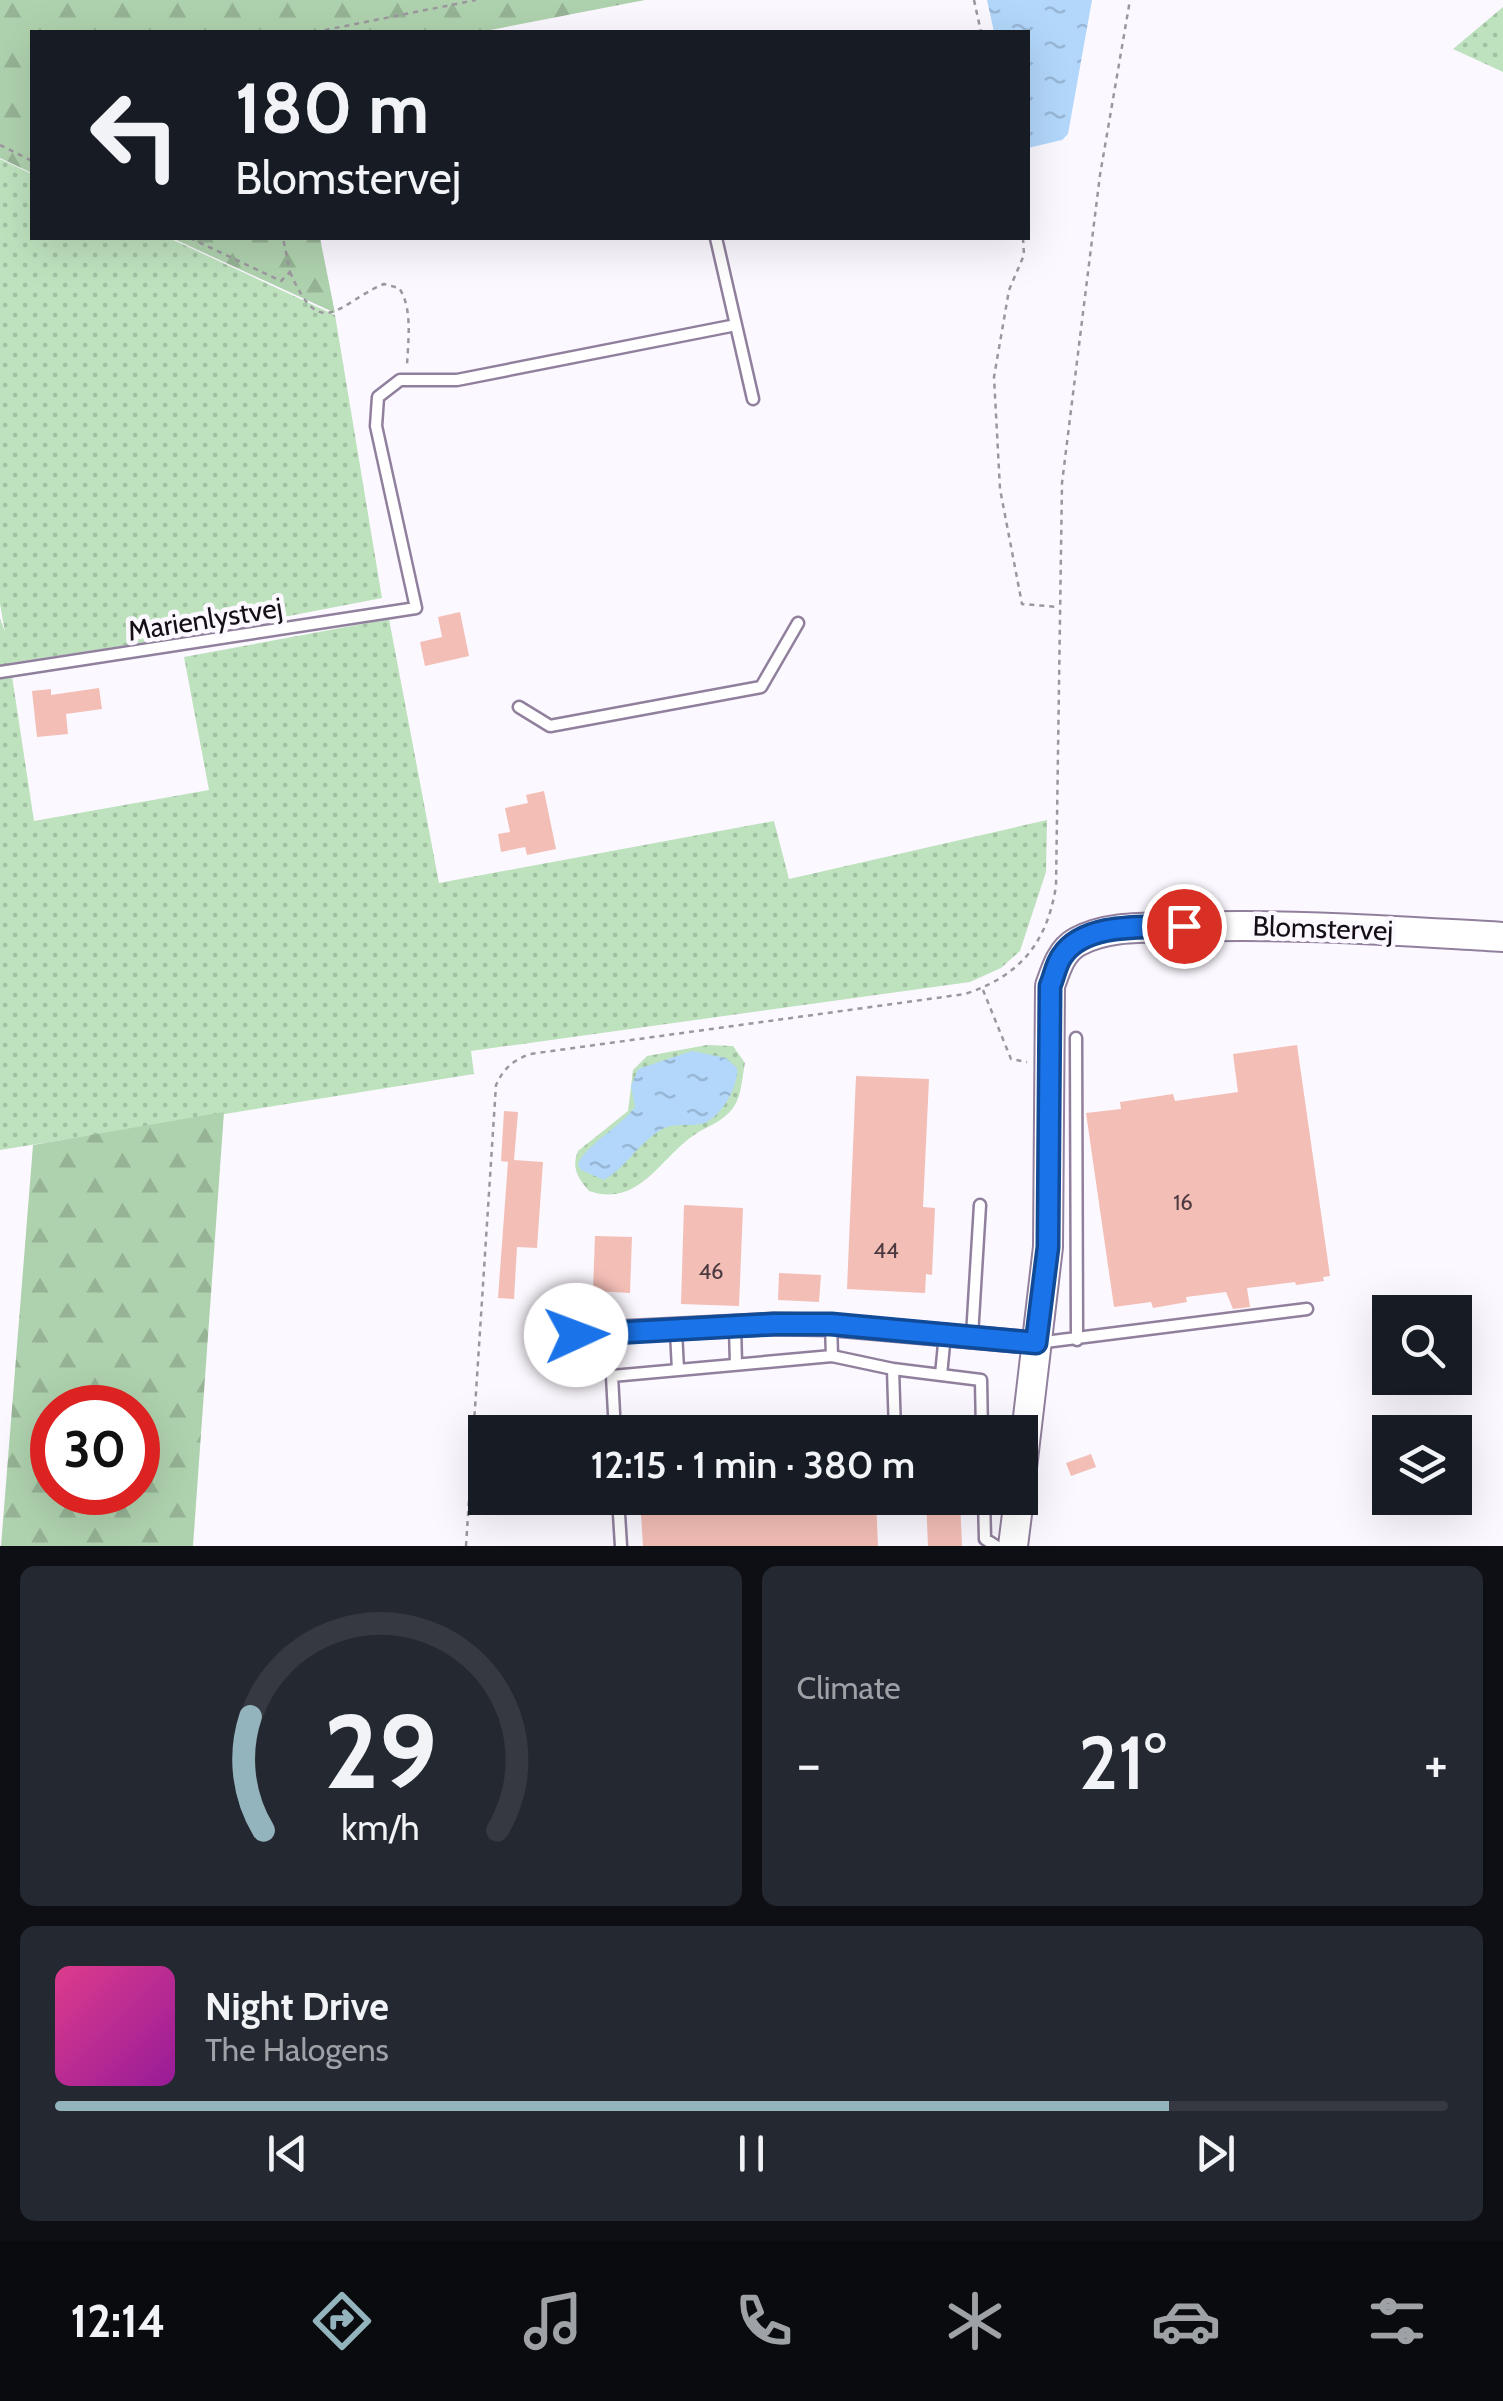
<!DOCTYPE html>
<meta charset="utf-8">
<style>
:root{--surface:#171b24;--page:#242831;--text:#f1f3f6;--muted:#9ea1a6;--line:#363941;--accent:#94b4bd}
body{margin:0;font-family:Cabin,sans-serif;background:var(--page);color:var(--text);height:100vh;display:flex;flex-direction:column;font-size:38px;white-space:nowrap}
*{box-sizing:border-box;margin:0}
p{font-size:32px;color:var(--muted)}
.icon{flex:none;width:55px;height:55px;fill:none;stroke:currentColor;stroke-width:2;stroke-linecap:round;stroke-linejoin:round}
.map{position:relative;height:1546px;overflow:hidden}
.panel{display:flex;flex-direction:column;gap:20px;padding:20px;background:#0d0f14;flex:1}
.panel>*{flex:none}
.banner{position:absolute;left:30px;top:30px;width:1000px;height:210px;border-radius:0px;box-shadow:0 10px 40px #0002;background:#171b24;color:var(--text);overflow:hidden}
.tools{position:absolute;left:1372px;top:1295px;display:grid;gap:20px}
.tools a{display:grid;place-items:center;width:100px;height:100px;border-radius:0px;background:var(--surface);box-shadow:0 10px 40px #0002;font-size:50px}
.speed{position:absolute;left:30px;top:1385px;display:flex;gap:20px;font-size:50px;font-weight:700;text-align:center}
.speed>*{display:grid;place-content:center;width:130px;height:130px;border-radius:50%;background:var(--surface);box-shadow:0 10px 40px #0002;line-height:1}
.speed .limit{border:15px solid #d22;background:#fff;color:#111}
.pin{position:absolute;display:grid;place-items:center;width:85px;height:85px;color:#fff;margin:-42px;border:5px solid #fff;border-radius:50%;box-shadow:0 2px 10px #0007}
.me{position:absolute;width:110px;margin:-55px;rotate:88deg;stroke-linejoin:round;filter:drop-shadow(0 0 8px #0008)}
.turn{display:flex;align-items:center;gap:35px;height:210px;padding:0 40px;font-size:45px}
.turn .icon{width:130px;height:130px;stroke-width:2.5}
.turn b{display:block;font-size:70px;line-height:85px}
.big{font-size:75px;font-weight:600;line-height:1.1}
.panel .card{flex:1;display:flex;flex-direction:column;justify-content:center;gap:15px;min-width:0;padding:0 35px;border-radius:15px;background:var(--page)}
.panel .dial{align-items:center;gap:0}
.dial svg{height:260px;overflow:visible;fill:none;stroke:var(--line);stroke-width:7;stroke-linecap:round;text-anchor:middle}
.dial text{fill:var(--text);stroke:none}
.song{display:flex;align-items:center;gap:30px}
.cover{width:120px;height:120px;border-radius:15px;background:linear-gradient(135deg,hsl(330 70% 55%),hsl(300 70% 35%))}
.played{height:10px;border-radius:5px;background:linear-gradient(90deg,var(--accent) 80%,var(--line) 80%)}
.keys{display:flex;justify-content:space-around;direction:ltr}
.heat{display:flex;justify-content:space-between;align-items:center;font-size:55px;direction:ltr}
.panel .tiles{flex:1;display:grid;gap:20px;grid-template-columns:1fr 1fr}
.card:last-child{grid-column:span 2}
.trip{position:absolute;left:468px;top:1415px;width:570px;height:100px;border-radius:0px;background:var(--surface);box-shadow:0 10px 40px #0002;font-weight:600;line-height:100px;text-align:center}
.dock{display:flex;height:160px;justify-content:space-around;align-items:center;background:#090b0e;color:var(--muted)}
.dock .icon{width:70px;height:70px}
.dock .selected{color:var(--accent)}
.dock b{font-size:45px;color:var(--text)}
.map>svg:first-child{display:block}
.grass{fill:url(#grass-dots)}
.forest{fill:url(#forest-firs);fill-rule:evenodd}
.water{fill:url(#water-ripples)}
.building{fill:#f3beb6}
.lines{fill:none;stroke-linecap:round;stroke-linejoin:round}
.lane-casing{stroke:#91809d;stroke-width:15}
.street-casing{stroke:#91809d;stroke-width:25}
.secondary-casing{stroke:#91809d;stroke-width:32}
.path{stroke:#9c979f;stroke-width:2.5;stroke-dasharray:5 5;stroke-linecap:butt}
.lane{stroke:#fff;stroke-width:10}
.street{stroke:#fff;stroke-width:20}
.secondary{stroke:#fff;stroke-width:28}
.route-casing{stroke:#114b97;stroke-width:25}
.route{stroke:#1a73e8;stroke-width:18}
.labels{text-anchor:middle;dominant-baseline:central;stroke-width:9;stroke-linejoin:round;paint-order:stroke}
.number-label{font-size:22px;fill:#4c3a40}
.street-label{font-size:28px;fill:#150e19;stroke:#fcf8ff}
</style>
<div class="map">
<svg width="1503" height="1546" viewBox="0 0 1503 1546">
<defs>
<pattern id="grass-dots" width="8" height="8" patternUnits="userSpaceOnUse" patternTransform="scale(2.5)"><rect width="8" height="8" fill="#bee2be"/><path d="M2 2h.1M6 6h.1" fill="none" stroke="#a2c1a3" stroke-width="1.8" stroke-linecap="round"/></pattern>
<pattern id="forest-firs" width="22" height="20" patternUnits="userSpaceOnUse" patternTransform="scale(2.5)"><rect width="22" height="20" fill="#afd2ae"/><path d="M5 1l3.5 6h-7zM16 11l3.5 6h-7z" fill="#96b395"/></pattern>
<pattern id="water-ripples" width="26" height="14" patternUnits="userSpaceOnUse" patternTransform="scale(2.5)"><rect width="26" height="14" fill="#b2d7fa"/><path d="M2 4q2-2 4 0t4 0M15 11q2-2 4 0t4 0" fill="none" stroke="#98b7d6"/></pattern>
</defs>
<rect width="100%" height="100%" fill="#fcf8ff"/>
<!-- grass -->
<path class="grass" d="M1503,7v65l-50,-23z
M0,159l32,15v64h137l166,77 47,283 -202,39 -170,26 24,158 175,-31 -25,-133 205,-38 50,264 335,-62 15,58 258,-59 -1,52 -26,79 -19,17 -31,14 -499,69 3,23 -474,76v-532l5,14 -5,-28z
M707,1045l26,1 12,17c-3,14 -3,33 -12,45 -10,14 -26,18 -39,27 -35,24 -55,73 -105,56 -11,-13 -18,-23 -11,-40l50,-40 5,-41 14,-14z"/>
<!-- forest -->
<path class="forest" d="M0,0h645l-165,32h-448v141l-32,-15z
M172,238h148l15,75z
M224,1112l-31,434h-192l32,-401zM52,1408h86v84h-86z"/>
<!-- water -->
<path class="water" d="M987,0h105l-24,134 -6,6 -34,8v-116h-34z
M692,1051l34,7 11,10c2,18 -17,52 -36,56 -18,3 -29,-3 -45,9 -20,14 -31,35 -52,47l-23,-10 -3,-5c5,-18 43,-39 57,-58l-4,-21 7,-17z"/>
<!-- building -->
<path class="building" d="M460,612l9,44 -44,10 -5,-24 22,-5 -4,-20z
M99,688l3,21 -36,5 2,20 -31,3 -5,-46 19,-2v6z
M544,791l12,58 -29,6 -2,-8 -24,5 -3,-18 12,-2 -5,-24 23,-5 -2,-8z
M1297,1045l33,231 -7,1 1,4 -28,4 -1,-3 -48,6 3,19 -17,2 -7,-17 -40,5 1,5 -34,6 -2,-6 -37,5 -28,-194 35,-4 -1,-7 53,-8 2,7 63,-9 -5,-38z
M856,1076l73,3 -6,128 12,1 -3,67 -6,-1 -1,19 -78,-4z
M504,1111l14,1 -4,48 29,2 -6,86 -20,-1 -3,52 -16,-1 10,-136 -7,-1z
M684,1205l59,3 -4,98 -58,-2z
M595,1236l37,1 -2,56 -37,-2z
M779,1273l42,2 -2,27 -41,-2z
M1091,1454l5,13 -25,9 -5,-13z
M640,1498h236l2,48h-235z
M926,1498h34l2,48h-34z"/>
<g class="lines">
<!-- lane casing -->
<g class="lane-casing">
<path id="lane" d="M716,238l37,161
M0,672l416,-64 -40,-182 2,-29 22,-17h57l279,-55
M519,707l31,19 211,-39 37,-64
M1076,1038l1,302
M831,1325l1,31
M735,1327l1,37
M676,1331l2,39
M972,1336l8,-131
M1037,1343l270,-34
M893,1369l2,63
M941,1375l4,-41
M615,1432l-3,-56 220,-20 61,13 88,11 1,52
M618,1498l3,48
M898,1498v1
M984,1498l1,41 11,7"/>
</g>
<!-- street casing -->
<g class="street-casing">
<path id="street" d="M549,1335l224,-11 58,1 205,18"/>
</g>
<!-- secondary casing -->
<g class="secondary-casing">
<path id="secondary" d="M1020,1485l28,-238 2,-261c6,-17 11,-35 27,-44 31,-17 71,-14 105,-15 107,-4 214,4 321,10
M1013,1546l6,-48"/>
</g>
<!-- path -->
<path class="path" d="M974,0l7,32
M315,32l161,-32
M0,145l32,16
M190,238l91,43 9,-9 -7,-34
M1023,238l1,17 -15,35 -15,87 6,112 22,115 36,3
M290,272c31,72 48,31 94,12l15,4c14,20 9,53 8,78
M983,990l28,69 16,3
M466,1546l30,-461c8,-17 16,-24 34,-31l435,-60c55,-18 82,-51 91,-108l6,-403 38,-308 30,-175"/>
<!-- lane -->
<use href="#lane" class="lane"/>
<!-- street -->
<use href="#street" class="street"/>
<!-- secondary -->
<use href="#secondary" class="secondary"/>
</g>
<g class="lines">
<!-- route casing -->
<g class="route-casing">
<path id="route" d="M576,1335l198,-11h57l205,19 12,-96 2,-261c4,-9 6,-22 12,-30 23,-35 86,-28 122,-30"/>
</g>
<!-- route -->
<use href="#route" class="route"/>
</g>
<g class="labels">
<!-- number labels -->
<g class="number-label">
<text x="1183" y="1202">16</text>
<text x="886" y="1250">44</text>
<text x="711" y="1271">46</text>
</g>
<!-- street labels -->
<g class="street-label">
<text transform="translate(205 619) rotate(-9)">Marienlystvej</text>
<text transform="translate(1323 928) rotate(2)">Blomstervej</text>
</g>
</g>
</svg>
<div class="tools">
<a><svg class="icon" aria-label="search" viewBox="0 0 24 24"><circle cx="10" cy="10" r="6"/><path d="M15 15l6 6"/></svg></a>
<a><svg class="icon" aria-label="layers" viewBox="0 0 24 24"><path d="M12 4l9 5-9 5-9-5zM3 14l9 5 9-5"/></svg></a>
</div>
<div class="speed"><div class="limit">30</div></div>
<div class="pin" style="left:1184px;top:926px;background:#d93025"><svg class="icon" aria-label="arrive" viewBox="0 0 24 24"><path d="M6 21V4h12l-3 4 3 4H6"/></svg></div>
<svg class="me" style="left:576px;top:1335px" viewBox="-20 -20 40 40"><circle r="19" fill="#fff"/><path d="M0-13L10 11 0 6-10 11z" fill="#1a73e8"/></svg>
<div class="trip">12:15 · 1 min · 380 m</div>
<div class="banner">
<div class="turn"><svg class="icon" aria-label="left" viewBox="0 0 24 24"><path d="M17 20v-9H6M10 6l-5 5 5 5"/></svg><div><b>180 m</b>Blomstervej</div></div>
</div>
</div>
<section class="panel">
<div class="tiles">
<div class="card dial"><svg viewBox="0 0 100 80">
<path d="M14 69A42 42 0 1 1 86 69"/>
<path d="M14 69A42 42 0 0 1 10 34" stroke="#94b4bd"/>
<text x="50" y="56" font-size="32" font-weight="700">29</text>
<text x="50" y="72" font-size="11">km/h</text>
</svg></div>
<div class="card"><p>Climate</p>
<div class="heat"><a>−</a><b class="big">21°</b><a>+</a></div>
</div>
<div class="card">
<div class="song"><i class="cover"></i><div><b>Night Drive</b><p>The Halogens</p></div></div>
<div class="played"></div>
<div class="keys"><svg class="icon" aria-label="previous" viewBox="0 0 24 24"><path d="M18 5L8 12l10 7zM5 5v14"/></svg><svg class="icon" aria-label="pause" viewBox="0 0 24 24"><path d="M8 5v14M16 5v14"/></svg><svg class="icon" aria-label="next" viewBox="0 0 24 24"><path d="M6 5l10 7-10 7zM19 5v14"/></svg></div>
</div>
</div>
</section>
<nav class="dock">
<b>12:14</b>
<svg class="icon selected" aria-label="directions" viewBox="0 0 24 24"><path d="M12 3l9 9-9 9-9-9zM9 14v-3h6M13 9l2 2-2 2"/></svg>
<svg class="icon" aria-label="music" viewBox="0 0 24 24"><path d="M9 18V5l10-2v13"/><circle cx="6" cy="18" r="3"/><circle cx="16" cy="16" r="3"/></svg>
<svg class="icon" aria-label="phone" viewBox="0 0 24 24"><path d="M5 4h4l2 5-3 2q2 4 5 5l2-3 5 2v4C11 20 4 13 5 4z"/></svg>
<svg class="icon" aria-label="climate" viewBox="0 0 24 24"><path d="M12 3v18M4 7l16 10M4 17L20 7"/></svg>
<svg class="icon" aria-label="car" viewBox="0 0 24 24"><path d="M5 17H2v-5l4-1 3-4h7l3 4 3 1v5h-3M9 17h6M6 11h13"/><circle cx="7" cy="17" r="2"/><circle cx="17" cy="17" r="2"/></svg>
<svg class="icon" aria-label="filters" viewBox="0 0 24 24"><path d="M4 7h16M4 17h16"/><circle cx="9" cy="7" r="2"/><circle cx="15" cy="17" r="2"/></svg>
</nav>
